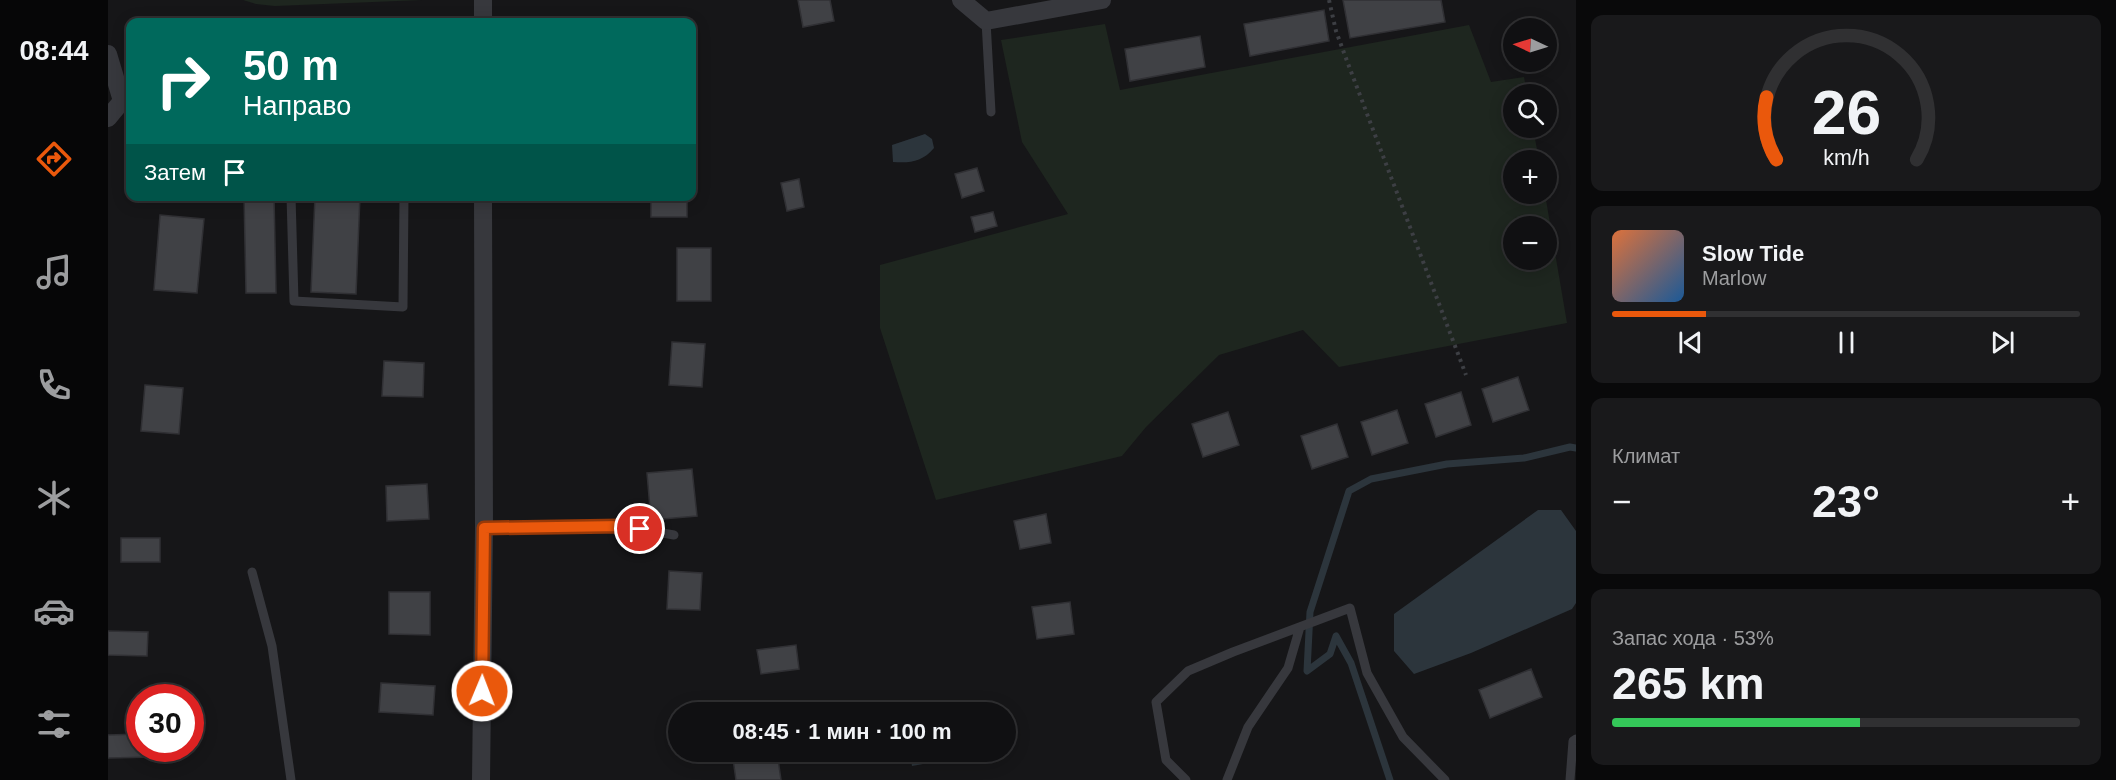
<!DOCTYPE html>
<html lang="ru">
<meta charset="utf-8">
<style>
:root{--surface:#101012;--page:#19191b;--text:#f1f3f6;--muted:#9c9d9f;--line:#303032;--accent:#ea580c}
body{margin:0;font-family:Helvetica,sans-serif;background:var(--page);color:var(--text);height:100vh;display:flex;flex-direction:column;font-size:22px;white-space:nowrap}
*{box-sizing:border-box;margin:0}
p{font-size:20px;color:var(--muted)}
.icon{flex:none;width:33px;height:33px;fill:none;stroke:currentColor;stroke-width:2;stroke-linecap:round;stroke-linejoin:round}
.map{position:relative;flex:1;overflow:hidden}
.panel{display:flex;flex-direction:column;gap:15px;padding:15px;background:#09090a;width:540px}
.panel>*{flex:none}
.guide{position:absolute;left:18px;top:18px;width:570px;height:183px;border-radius:12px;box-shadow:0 3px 15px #0003,0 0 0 2px var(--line);background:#00695c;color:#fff;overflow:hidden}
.needle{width:39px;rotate:274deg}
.buttons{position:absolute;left:1395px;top:18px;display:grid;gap:12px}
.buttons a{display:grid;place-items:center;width:54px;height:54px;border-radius:50%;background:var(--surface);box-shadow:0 3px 15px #0003,0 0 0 2px var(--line);font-size:30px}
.speed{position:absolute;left:18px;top:684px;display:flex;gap:12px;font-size:30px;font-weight:700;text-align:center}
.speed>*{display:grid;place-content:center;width:78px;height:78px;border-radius:50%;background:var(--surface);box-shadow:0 3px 15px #0003,0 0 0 2px var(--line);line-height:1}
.speed .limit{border:9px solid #d22;background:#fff;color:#111}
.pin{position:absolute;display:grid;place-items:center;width:51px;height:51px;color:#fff;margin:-26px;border:3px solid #fff;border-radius:50%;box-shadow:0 2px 6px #0007}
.me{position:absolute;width:66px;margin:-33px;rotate:1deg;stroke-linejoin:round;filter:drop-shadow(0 0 4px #0008)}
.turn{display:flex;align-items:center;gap:21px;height:126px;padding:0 18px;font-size:27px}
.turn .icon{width:78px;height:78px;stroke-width:2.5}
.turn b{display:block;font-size:42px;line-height:51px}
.then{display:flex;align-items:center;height:57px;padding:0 18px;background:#0003;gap:12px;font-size:22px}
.big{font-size:45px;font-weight:700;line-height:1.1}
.panel .widget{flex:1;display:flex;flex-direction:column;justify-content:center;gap:9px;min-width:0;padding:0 21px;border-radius:12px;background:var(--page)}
.panel .dial{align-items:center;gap:0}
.dial svg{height:156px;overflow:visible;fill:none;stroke:var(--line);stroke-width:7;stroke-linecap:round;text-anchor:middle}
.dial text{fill:var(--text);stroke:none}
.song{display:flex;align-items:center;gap:18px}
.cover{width:72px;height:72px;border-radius:9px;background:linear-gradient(135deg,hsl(20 70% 55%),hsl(210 70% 35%))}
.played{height:6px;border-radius:3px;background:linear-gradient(90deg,var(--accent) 20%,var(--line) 20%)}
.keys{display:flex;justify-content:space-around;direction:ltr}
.heat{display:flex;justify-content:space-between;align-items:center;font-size:33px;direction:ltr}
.charge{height:9px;border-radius:4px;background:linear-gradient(90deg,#34c759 53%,var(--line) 0)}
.trip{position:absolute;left:560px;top:702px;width:348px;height:60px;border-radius:30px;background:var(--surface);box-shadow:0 3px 15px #0003,0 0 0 2px var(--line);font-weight:700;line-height:60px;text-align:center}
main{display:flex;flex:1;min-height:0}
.dock{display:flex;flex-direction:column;width:108px;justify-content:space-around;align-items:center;background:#060607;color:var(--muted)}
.dock .icon{width:42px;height:42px}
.dock .on{color:var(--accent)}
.dock b{font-size:27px;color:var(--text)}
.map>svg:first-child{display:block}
.green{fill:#1e261f;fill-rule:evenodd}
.water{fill:#2c353c}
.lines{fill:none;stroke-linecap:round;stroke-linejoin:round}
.stream{stroke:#2c353c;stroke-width:7}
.building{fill:#404145;stroke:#303034;stroke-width:1.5}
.path{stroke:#3d3f44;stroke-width:4;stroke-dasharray:3 4.5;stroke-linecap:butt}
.lane{stroke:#37383d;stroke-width:9}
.street{stroke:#37383d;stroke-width:18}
.route-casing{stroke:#983908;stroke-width:15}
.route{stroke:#ea580c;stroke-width:10}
</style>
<main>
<nav class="dock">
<b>08:44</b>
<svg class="icon on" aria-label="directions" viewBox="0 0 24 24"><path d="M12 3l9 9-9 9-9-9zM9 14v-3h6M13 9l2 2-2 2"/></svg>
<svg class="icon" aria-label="music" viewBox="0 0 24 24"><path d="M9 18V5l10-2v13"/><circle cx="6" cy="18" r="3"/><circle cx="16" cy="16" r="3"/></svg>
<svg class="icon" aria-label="phone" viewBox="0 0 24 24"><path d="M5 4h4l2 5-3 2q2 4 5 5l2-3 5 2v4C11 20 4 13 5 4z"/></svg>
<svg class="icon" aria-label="climate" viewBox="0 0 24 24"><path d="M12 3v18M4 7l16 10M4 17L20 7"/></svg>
<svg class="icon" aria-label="car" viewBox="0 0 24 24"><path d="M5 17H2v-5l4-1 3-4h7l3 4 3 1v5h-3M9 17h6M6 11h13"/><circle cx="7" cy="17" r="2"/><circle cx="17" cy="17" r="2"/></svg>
<svg class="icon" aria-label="filters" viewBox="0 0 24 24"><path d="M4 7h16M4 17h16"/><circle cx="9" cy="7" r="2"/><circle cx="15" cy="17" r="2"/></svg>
</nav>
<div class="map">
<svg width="1468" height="780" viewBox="0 0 1468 780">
<rect width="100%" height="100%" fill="#161618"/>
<!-- green -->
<path class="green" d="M135,0h179l-147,6 -19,-2z
M997,24l15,66 349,-65 22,57 33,-5 3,17h-13v34h19l6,32h-25v34h31l22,129 -228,44 -36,-37 -84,25 -73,72 -24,29 -186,44 -56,-172v-63l188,-51 -46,-72 -21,-102zM1406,226h32v34h-32z"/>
<!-- water -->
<path class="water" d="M817,134l7,5 2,9c-12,14 -23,15 -41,14l-1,-17z
M1430,510h23l15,21v72l-4,6 -101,44 -57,21 -20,-23v-37z
M802,752h45l1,6 -44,8z"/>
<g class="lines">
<!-- stream -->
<path class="stream" d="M1282,780l-39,-117 -15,-27 -6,18 -23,17 3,-59 39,-121 22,-12 76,-15 77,-6 46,-11 6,1"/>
</g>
<!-- building -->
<path class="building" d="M690,0h32l4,21 -31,6z
M1235,0h98l4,22 -95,16z
M1216,10l5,31 -79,15 -6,-32z
M1092,36l5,31 -75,14 -5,-32z
M869,168l7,23 -22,7 -7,-24z
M691,179l5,28 -17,4 -6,-28z
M136,196h30l2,97h-30z
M207,196h45l-4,98 -45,-2z
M543,196h36v21h-36z
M885,212l4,14 -22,6 -4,-15z
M52,215l44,4 -7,74 -43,-3z
M569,248h34v53h-34z
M564,342l33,2 -3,43 -33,-2z
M276,361l40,2 -1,34 -41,-1z
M1410,377l11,33 -36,12 -11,-33z
M37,385l38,3 -4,46 -38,-3z
M1353,392l10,33 -35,12 -11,-33z
M1289,410l11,33 -36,12 -11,-33z
M1120,412l11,33 -36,12 -11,-33z
M1229,424l11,33 -36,12 -11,-33z
M584,469l5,47 -46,4 -4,-47z
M319,484l2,35 -42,2 -1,-35z
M938,514l5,29 -31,6 -6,-28z
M13,538h39v24h-39z
M561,571l33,2 -2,37 -33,-1z
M281,592h41v43l-41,-1z
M962,602l4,32 -37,5 -5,-32z
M0,631l40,1 -1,24 -39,-1z
M688,645l3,24 -38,5 -4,-24z
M1423,669l11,28 -52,21 -11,-28z
M273,683l54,3 -2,29 -54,-3z
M32,734v14h14v9l-46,1v-23z
M624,752h45l4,28h-45z"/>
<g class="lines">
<!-- path -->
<path class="path" d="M1221,0l7,31 11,30 119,314"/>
<!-- lane -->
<path class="lane" d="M878,21l5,91
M183,196l3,105 109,6 1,-111
M376,528l139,-2 51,9
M144,572l20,74 19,134
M1078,780l-20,-20 -10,-58 32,-31 45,-19 117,-44 17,65 36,64 42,43
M1119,780l21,-53 40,-59 12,-41
M1462,780l3,-39 3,-2"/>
<!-- street -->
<path class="street" d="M853,0l25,21 116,-21
M375,22v-22
M0,54l14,47 -14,17
M373,780l3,-252 -1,-332"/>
</g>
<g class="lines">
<!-- route casing -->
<g class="route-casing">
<path id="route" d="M374,691l2,-163 138,-2 18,3"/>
</g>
<!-- route -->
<use href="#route" class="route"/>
</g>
</svg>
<div class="buttons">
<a><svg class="needle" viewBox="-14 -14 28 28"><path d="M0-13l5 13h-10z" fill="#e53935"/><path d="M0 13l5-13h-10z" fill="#9c9d9f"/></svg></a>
<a><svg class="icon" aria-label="search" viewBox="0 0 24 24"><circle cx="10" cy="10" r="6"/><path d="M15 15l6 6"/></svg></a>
<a>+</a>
<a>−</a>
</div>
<div class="speed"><div class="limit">30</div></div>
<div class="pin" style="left:532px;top:529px;background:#d93025"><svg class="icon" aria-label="arrive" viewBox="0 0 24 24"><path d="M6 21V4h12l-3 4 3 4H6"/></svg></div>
<svg class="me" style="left:374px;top:691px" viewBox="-20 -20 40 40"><circle r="17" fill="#ea580c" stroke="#fff" stroke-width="3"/><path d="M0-11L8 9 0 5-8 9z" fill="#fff"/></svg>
<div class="trip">08:45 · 1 мин · 100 m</div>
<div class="guide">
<div class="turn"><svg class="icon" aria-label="right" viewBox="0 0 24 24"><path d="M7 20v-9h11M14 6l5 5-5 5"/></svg><div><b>50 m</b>Направо</div></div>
<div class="then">Затем<svg class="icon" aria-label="arrive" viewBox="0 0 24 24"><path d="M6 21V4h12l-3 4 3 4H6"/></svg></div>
</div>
</div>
<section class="panel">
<div class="widget dial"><svg viewBox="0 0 100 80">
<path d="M14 69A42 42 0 1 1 86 69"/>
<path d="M14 69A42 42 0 0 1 9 37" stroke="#ea580c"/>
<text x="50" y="56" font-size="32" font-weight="700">26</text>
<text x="50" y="72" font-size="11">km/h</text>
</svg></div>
<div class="widget">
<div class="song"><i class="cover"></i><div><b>Slow Tide</b><p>Marlow</p></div></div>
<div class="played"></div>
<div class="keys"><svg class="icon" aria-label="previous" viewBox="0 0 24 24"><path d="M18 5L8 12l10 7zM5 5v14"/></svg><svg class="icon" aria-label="pause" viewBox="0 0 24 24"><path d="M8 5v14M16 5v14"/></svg><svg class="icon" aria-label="next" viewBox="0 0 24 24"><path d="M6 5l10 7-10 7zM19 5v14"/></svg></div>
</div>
<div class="widget"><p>Климат</p>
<div class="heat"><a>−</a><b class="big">23°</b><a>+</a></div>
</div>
<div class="widget"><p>Запас хода · 53%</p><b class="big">265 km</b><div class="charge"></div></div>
</section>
</main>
